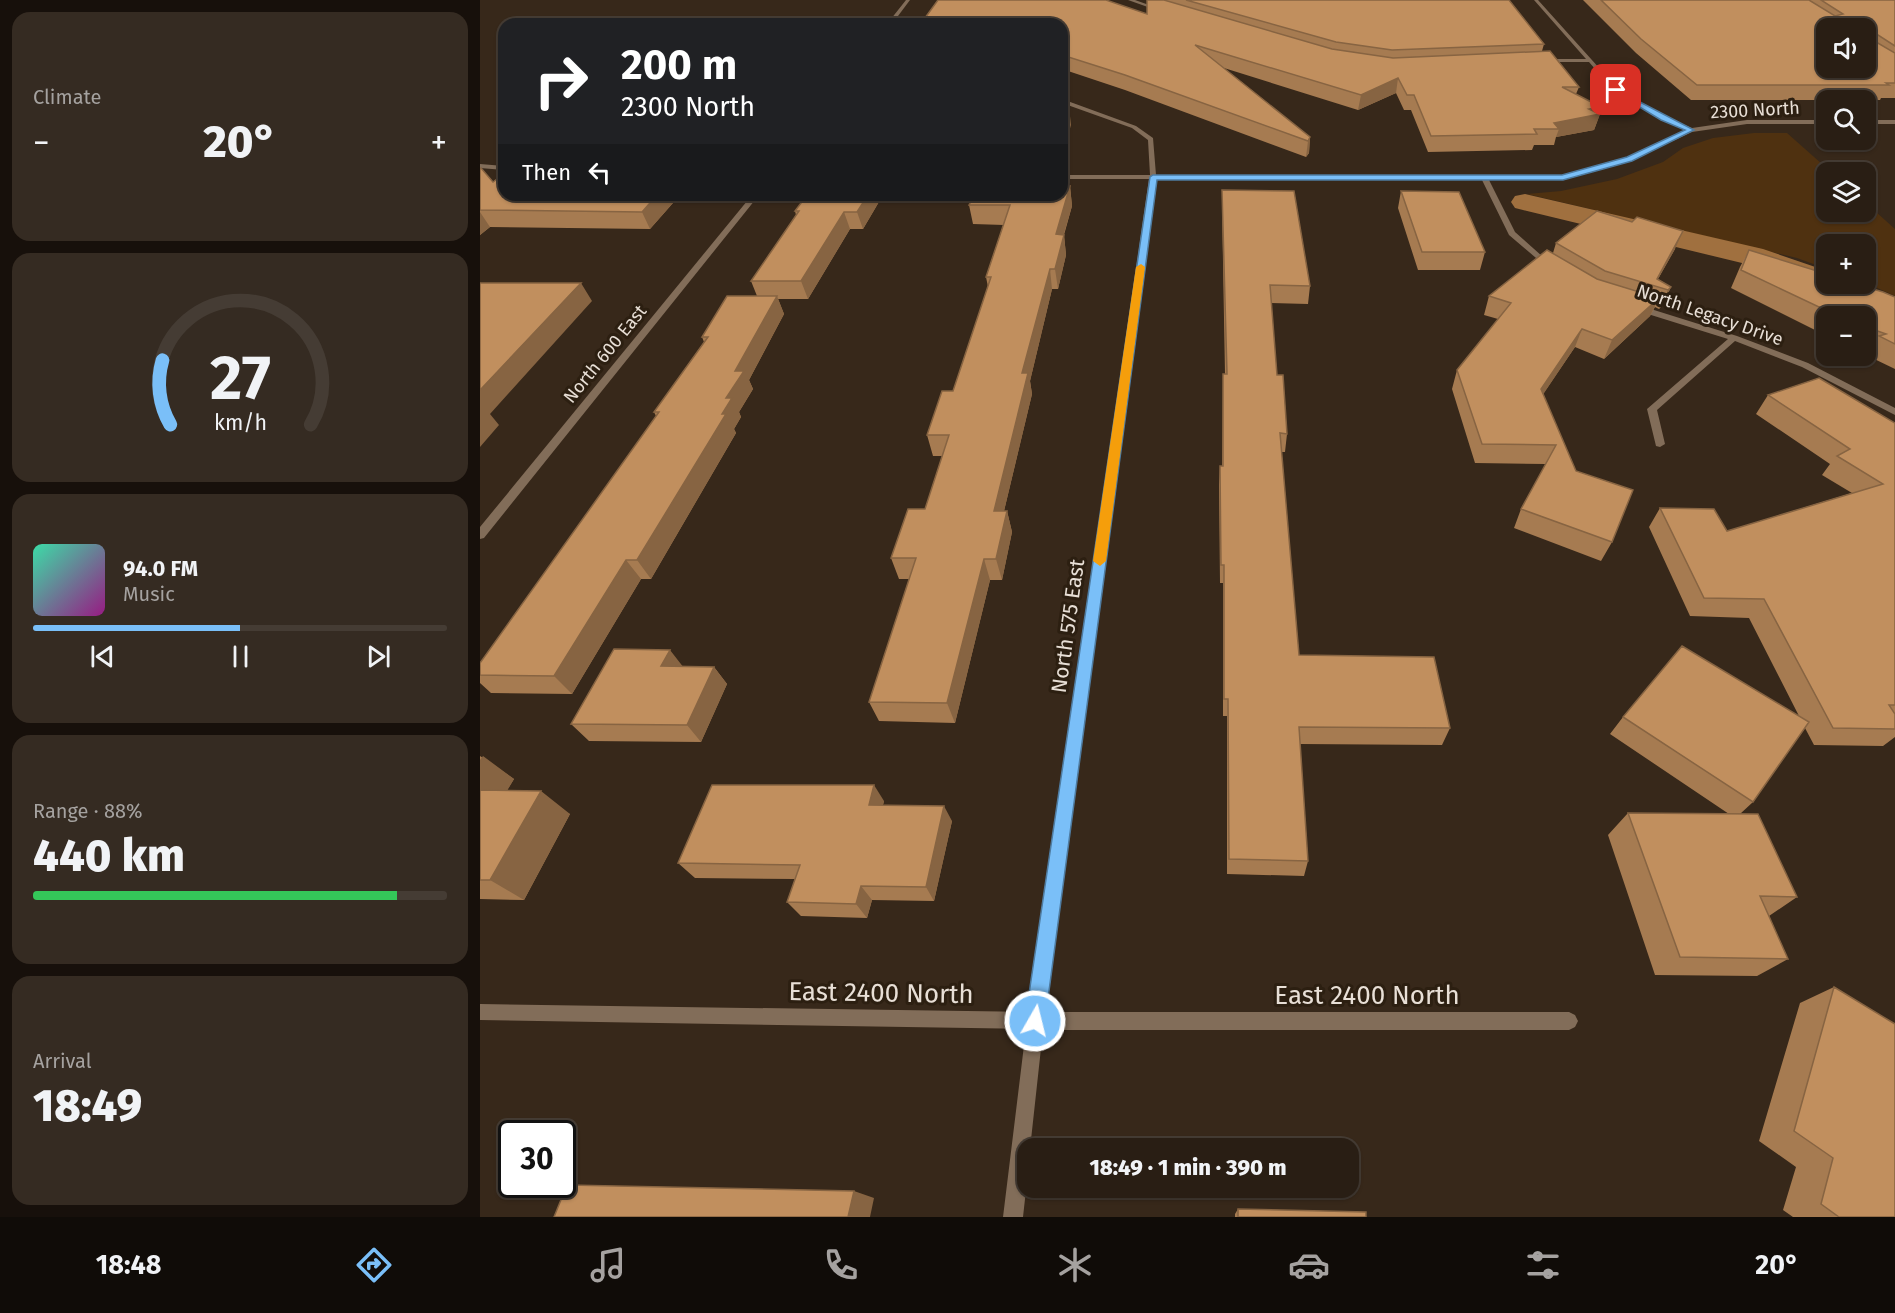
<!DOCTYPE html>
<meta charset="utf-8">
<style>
:root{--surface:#291e14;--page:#352b22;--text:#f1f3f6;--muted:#a5a2a0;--line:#453c34;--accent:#7abff8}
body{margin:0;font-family:"Fira Sans",sans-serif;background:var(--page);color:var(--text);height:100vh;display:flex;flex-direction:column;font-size:22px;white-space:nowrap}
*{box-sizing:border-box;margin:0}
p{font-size:20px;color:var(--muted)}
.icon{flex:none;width:33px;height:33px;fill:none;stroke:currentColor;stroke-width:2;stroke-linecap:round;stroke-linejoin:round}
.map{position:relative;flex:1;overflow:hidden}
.drawer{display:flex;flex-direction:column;gap:12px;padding:12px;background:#17100b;width:480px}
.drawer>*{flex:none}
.top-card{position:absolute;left:18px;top:18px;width:570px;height:183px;border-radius:18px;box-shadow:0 2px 4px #0004,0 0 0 2px var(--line);background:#202124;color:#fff;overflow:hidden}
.tools{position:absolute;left:1336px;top:18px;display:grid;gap:12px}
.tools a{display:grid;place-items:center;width:60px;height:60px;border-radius:12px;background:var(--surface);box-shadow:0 2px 4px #0004,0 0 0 2px var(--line);font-size:30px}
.speed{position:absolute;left:18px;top:1120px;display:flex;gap:12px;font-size:30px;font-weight:700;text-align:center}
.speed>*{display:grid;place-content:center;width:78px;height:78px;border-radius:50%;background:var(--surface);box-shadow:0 2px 4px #0004,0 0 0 2px var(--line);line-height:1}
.speed .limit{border:3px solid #111;border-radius:9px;background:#fff;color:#111}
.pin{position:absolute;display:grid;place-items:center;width:51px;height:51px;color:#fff;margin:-26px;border-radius:12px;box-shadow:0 3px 9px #0006}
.me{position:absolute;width:66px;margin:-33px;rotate:8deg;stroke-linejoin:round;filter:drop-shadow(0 0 4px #0008)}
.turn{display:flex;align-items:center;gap:21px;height:126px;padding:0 24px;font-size:27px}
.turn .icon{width:78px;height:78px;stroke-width:2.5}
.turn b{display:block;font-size:42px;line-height:51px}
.then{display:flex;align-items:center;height:57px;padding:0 24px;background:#0003;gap:12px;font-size:22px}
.big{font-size:45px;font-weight:800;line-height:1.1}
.drawer .tile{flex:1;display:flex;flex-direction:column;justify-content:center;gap:9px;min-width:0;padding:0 21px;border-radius:18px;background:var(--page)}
.drawer .dial{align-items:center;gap:0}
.dial svg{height:156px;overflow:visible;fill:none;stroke:var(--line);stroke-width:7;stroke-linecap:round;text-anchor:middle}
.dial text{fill:var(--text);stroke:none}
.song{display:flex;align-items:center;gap:18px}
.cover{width:72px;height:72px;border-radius:9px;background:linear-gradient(135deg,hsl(160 70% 55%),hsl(310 70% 35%))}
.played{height:6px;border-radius:3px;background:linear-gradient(90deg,var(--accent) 50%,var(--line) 50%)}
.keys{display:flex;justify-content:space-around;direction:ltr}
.heat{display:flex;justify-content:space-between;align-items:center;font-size:33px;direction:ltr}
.charge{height:9px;border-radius:4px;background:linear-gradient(90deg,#34c759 88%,var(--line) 0)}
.trip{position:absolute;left:537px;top:1138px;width:342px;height:60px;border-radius:18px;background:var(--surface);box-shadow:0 2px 4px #0004,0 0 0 2px var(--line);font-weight:800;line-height:60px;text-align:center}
.menu{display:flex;height:96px;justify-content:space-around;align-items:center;background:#100c08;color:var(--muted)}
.menu .icon{width:42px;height:42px}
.menu .on{color:var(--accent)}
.menu b{font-size:27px;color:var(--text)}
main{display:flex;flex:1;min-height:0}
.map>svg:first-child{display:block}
.green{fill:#4f3110}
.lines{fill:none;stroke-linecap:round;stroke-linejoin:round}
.canal{fill:#a0703f;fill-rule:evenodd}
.minor{fill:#826d59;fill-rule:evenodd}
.wall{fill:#a67b51}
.shaded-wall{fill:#876442}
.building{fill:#c18f5e;stroke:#876442;stroke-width:1.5;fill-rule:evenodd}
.route{fill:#7abff8;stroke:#4f7ca1;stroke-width:1.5}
.slow{fill:#f59e0b}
.labels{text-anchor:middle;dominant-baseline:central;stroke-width:6;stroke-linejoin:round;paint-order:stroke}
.far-street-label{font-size:18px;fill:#e8dfd6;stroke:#2c1f11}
.street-label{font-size:21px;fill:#e8dfd6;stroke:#2c1f11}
.near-street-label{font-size:26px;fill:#e8dfd6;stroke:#2c1f11}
</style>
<main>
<section class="drawer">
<div class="tile"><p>Climate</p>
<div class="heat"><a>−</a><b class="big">20°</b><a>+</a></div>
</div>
<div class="tile dial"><svg viewBox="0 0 100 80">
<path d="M14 69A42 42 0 1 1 86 69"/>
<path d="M14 69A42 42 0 0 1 10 36" stroke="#7abff8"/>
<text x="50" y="56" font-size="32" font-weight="700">27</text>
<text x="50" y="72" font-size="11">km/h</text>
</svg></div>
<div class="tile">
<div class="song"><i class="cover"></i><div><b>94.0 FM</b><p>Music</p></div></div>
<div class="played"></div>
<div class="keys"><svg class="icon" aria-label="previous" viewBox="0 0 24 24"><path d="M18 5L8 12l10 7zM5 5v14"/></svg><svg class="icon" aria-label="pause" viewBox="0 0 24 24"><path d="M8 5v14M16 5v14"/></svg><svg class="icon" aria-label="next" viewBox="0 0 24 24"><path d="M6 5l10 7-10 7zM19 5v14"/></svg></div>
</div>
<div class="tile"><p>Range · 88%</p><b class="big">440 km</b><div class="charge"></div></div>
<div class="tile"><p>Arrival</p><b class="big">18:49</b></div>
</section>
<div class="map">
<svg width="1415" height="1217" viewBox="0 0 1415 1217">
<rect width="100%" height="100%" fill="#37281a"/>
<!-- green -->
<path class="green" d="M1274,133h33l44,39h-4v40h39v-9l29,26v67l-29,-13v-39h-39v25l-30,-11 -270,-64 34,-3 56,-12 46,-17 20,-14 30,-10z"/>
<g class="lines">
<!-- canal -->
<path class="canal" d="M1045,194l238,55 64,22v13h15l-4,5 -11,3 -85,-29 -227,-55 -4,-6 4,-6z"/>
<!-- minor -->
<path class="minor" d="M426,0h4l-18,24h-5z
M648,0h7l28,10 -4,1z
M1054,0h4l80,89 47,28 27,11 55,-8h80v4h-80l-55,8 -60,28 -69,20h-74l26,52 37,33v4h-3l-40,-34 -27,-55 -326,-1 -111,833h524l6,3 3,6 -3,6 -6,3h-526l-13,119h-2v23l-5,45h-20l23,-188 -546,-9v-16l548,8 121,-833h-87v-4h88l-2,-35 -16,-12 -70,-25v-4l74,27 17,12 3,37 407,1 65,-18 58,-28 -25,-11 -47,-28 -25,-29h-49l2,-3h44z
M1386,120h29v4h-29z
M0,164l24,2v4l-24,-2z
M272,195h7l-275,343 -4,1v-12z
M1158,305l99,31 71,27 87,45v7l-93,-48 -67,-26 -78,69 8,34 -5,3 -4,-1 -9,-37 81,-70 -93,-29v-4z"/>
</g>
<!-- wall -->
<path class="wall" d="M667,0h362l35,44 -2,7 37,36 -3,7 24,20 -6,16 -38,7 -2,8h-20l-2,5 -104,2 -17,-42h-7l-8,-17 -38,17 -134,-42 86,69 -1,16 -3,4 -181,-67 -63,-21v-45h-136l-1,-6 222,-4z
M1103,0h312v98h-14l-1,2h-189l-55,-47z
M0,169l24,26h176l-30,34 -160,-2 -10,8z
M590,186l2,20 -8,29 2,20 -8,34h-6l-22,92 2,13 -28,117h3l5,21 -10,48h-12l-35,143 -76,-2 -10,-19 40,-123h-10l-8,-21 34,-49 17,-53h-9l-6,-21 26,-44 35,-104 -2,-10 18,-52 -31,-1 -4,-19z
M742,190l88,96 -2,18 -37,-1 6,72 10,59 -2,18h-4l18,203 151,73 -8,17 -142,-1 8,117 -4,15 -77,-2v-158h-4v-133h-3l-1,-98 1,-19h2l1,-92h2l-3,-167z
M921,191l84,61 -5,18h-62l-20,-62z
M327,195h76l-20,34h-13l-42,70h-30l6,15 -35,66 4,9 -14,23 2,5 -7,12 2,4 -85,146h-10l-69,115 -81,-1 -11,-10v-20l176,-247 -2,-4 50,-70 -2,-5 55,-41 -6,-15 45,-66 -1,-4z
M1076,243l119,6 -17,30 13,8 -9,19 -3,3 -4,-2 -5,9 -46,43 -29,-12 -32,47 33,77 36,71 -11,19 -87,-33 7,-19 25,-45 -71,-1 -23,-74 5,-19 41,-51 -14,-4 5,-19 64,-43z
M1269,250l146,47v72l-29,-14 2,-4 -2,-1v-34h-39v20l-96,-48 9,-21z
M1288,395l127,28v314l-12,9 -69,-1 -9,-17 -52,74 -13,12 57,83 -28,19 19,43 -31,17 -102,-1 -47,-140 20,-22 101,1 -119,-80 13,-17 176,-1 -50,-98 -59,-2 -41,-89 11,-19 67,23 125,-38 -30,-18 8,-11 -74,-50z
M203,666l31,1 13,17 -26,58 -112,-1 -18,-17z
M0,756l34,23 -7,11 63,24 -46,86 -44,-1z
M404,801l-1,4 69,16 -18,80 -62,-1 -5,18 -66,-2 -14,-14 8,-23 -100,-1 -17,-15z
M1354,987l61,230h-102l-10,-7 13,-43 -37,-26 41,-138z
M758,1209l128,8h-131v-3z"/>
<!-- shaded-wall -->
<path class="shaded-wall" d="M918,78l-2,15 -38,17 3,-15z
M589,107l2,18 -9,31v-25z
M1121,107l-3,8 2,-1 -6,16 -38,7 3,-8 -5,-6 35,-14z
M830,137l-1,16 -3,4 2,-16z
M590,186l2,20 -14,48 -2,-20z
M177,195h23l-30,34 -8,-17z
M388,195h15l-20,34 -6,-17z
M0,212l10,15 -10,8z
M364,212l6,17 -42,70 -7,-18z
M1203,231l-8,18 -21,37 3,-7z
M584,235l2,20 -8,34 -3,-20z
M570,269l2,20 -22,92 2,13 -33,138 -5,-21 28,-138z
M101,283l11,18 -102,113 9,11 -19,22v-57z
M1191,287l-9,19 -3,3 9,-19z
M297,296l7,18 -35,66 4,9 -14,23 2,5 -7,12 2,4 -85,146 -14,-19 89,-162 9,-27z
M1179,298l-9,18 -46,43 8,-19z
M1102,329l-7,18 -41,61 7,-19z
M527,511l5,21 -10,48 -6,-21z
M504,559l6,21 -35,143 -8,-20z
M146,560l15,19 -69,115 -18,-18z
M190,650l14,18 -23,-2z
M234,667l13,17 -26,58 -14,-17z
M3,756l31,23 -20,34 -14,-10v-43z
M394,785l10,16 -5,19 -10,-15z
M61,791l29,23 -46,86 -34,-20z
M464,806l8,15 -18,80 -8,-14z
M381,886l11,14 -5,18 -11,-14z
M374,1191l20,7 -4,19h-22z"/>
<!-- building -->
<path class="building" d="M458,0h168l41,14v-14h17l168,49 61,9 157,-7 29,36h-17l39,20 -12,2 11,5 -46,9 5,6h-25l3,5 -106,2 -17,-41h-7l-9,-17 -37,17 -166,-50 115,92 -2,4 -183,-66 -63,-20v-31h-129l7,-4 -15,-2z
M706,0h323l35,44 -152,6 -56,-8z
M1121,0h208l26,16 8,-2 -22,-14h74v46l-20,-13h-3l-1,6 24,14v30h-9l3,2h-192l-56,-46zM1347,28h39v40h-39z
M582,107h7l-7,24z
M1,168l12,14 11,-8v21h153l-15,17 -162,-2v-41z
M582,186h8l-14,48 8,1 -9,34h-5l-28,104h6l-34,138h13l-11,48h-12l-37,144 -78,-1 47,-144h-25l17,-49h17l24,-74h-22l15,-44h11l38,-114h-5l24,-72h-41l5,-10h88z
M742,190l72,1 16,95 -40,-1 7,90h6l4,59 -7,-1 19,222 135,2 16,71 -151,-1 9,134 -79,-2 -1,-160h-4v-134h-3l-1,-99h3v-92h4z
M921,191l58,1 26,60h-63z
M327,195h61l-11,17h-13l-43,69h-50l48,-70h-4z
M1117,211l35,11 5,-5 46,14 -26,48 14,8 -3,3 -63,-19 -49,-28z
M1067,250l50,29 62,19 -47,42 -30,-11 -41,60 35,82 57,19 -21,52 -91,-33 35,-64 -74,-1 -25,-74 54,-67 -22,-7z
M1269,250l78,24v10h29l27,8 12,5v47l-16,-8 7,-2 -20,-7v-11h-28l-97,-46z
M0,283h101l-101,107z
M247,296h50l-42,75h9l-18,27h6l-10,16h4l-89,146h-11l-72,116 -74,-1v-12l179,-251h-5l54,-75h-6z
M1339,378l76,45v282h-6l6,9v15l-62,-1 -69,-129 -60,-1 -44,-90 54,1 13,22 156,-47 -46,-28 13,-7 -82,-54z
M1202,646l127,76 -56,80 -130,-85z
M134,649l56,1 -9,16 53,1 -27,58 -116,-1z
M232,785h162l-5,20 75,1 -18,81 -65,-1 -5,18 -69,-2 13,-37 -122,-2z
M0,790l61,1 -51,89h-10z
M1148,813l130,1 39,83 -37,-1 28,63 -108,-2z
M1354,987l61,37v193h-56l-18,-13 12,-46 -39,-27z
M87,1185l287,6 -6,26h-294z
M758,1209l128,3v5h-128z"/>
<!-- route -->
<path class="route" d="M1133,88l81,42 -62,31 -69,19h-406l-112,841 -3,7 -7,2 -7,-2 -3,-7 125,-844 3,-2h409l65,-18 58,-27 -24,-10 -48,-29z"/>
<!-- slow -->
<path class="slow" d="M661,264l4,3 -39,294 -6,5 -7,-5 43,-294z"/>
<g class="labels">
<!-- far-street labels -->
<g class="far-street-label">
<text transform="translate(1275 110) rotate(-3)">2300 North</text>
<text transform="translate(1230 315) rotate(19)">North Legacy Drive</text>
<text transform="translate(125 354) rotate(-51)">North 600 East</text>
</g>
<!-- street labels -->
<g class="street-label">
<text transform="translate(588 626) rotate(-82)">North 575 East</text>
</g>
<!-- near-street labels -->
<g class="near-street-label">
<text transform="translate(401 993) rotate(1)">East 2400 North</text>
<text x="887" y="995">East 2400 North</text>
</g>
</g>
</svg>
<div class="tools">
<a><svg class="icon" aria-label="sound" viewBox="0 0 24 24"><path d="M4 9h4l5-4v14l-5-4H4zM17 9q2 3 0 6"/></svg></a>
<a><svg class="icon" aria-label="search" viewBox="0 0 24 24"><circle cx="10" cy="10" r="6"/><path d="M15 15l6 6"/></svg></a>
<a><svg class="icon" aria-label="layers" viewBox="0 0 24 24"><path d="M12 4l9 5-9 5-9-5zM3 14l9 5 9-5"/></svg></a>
<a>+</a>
<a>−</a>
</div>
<div class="speed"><div class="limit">30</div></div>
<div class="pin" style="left:1136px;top:90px;background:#d93025"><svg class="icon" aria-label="arrive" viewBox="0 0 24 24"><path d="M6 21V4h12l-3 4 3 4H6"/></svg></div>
<svg class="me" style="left:555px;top:1021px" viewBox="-20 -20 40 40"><circle r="17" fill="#7abff8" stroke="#fff" stroke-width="3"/><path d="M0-11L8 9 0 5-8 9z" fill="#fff"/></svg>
<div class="trip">18:49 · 1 min · 390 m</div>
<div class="top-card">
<div class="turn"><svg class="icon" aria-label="right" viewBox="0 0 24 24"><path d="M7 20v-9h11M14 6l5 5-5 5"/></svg><div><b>200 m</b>2300 North</div></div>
<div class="then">Then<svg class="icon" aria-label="left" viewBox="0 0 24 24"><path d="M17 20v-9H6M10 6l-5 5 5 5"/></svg></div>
</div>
</div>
</main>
<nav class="menu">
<b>18:48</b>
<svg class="icon on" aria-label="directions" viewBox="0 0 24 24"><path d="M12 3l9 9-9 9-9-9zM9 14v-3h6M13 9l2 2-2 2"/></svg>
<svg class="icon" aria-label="music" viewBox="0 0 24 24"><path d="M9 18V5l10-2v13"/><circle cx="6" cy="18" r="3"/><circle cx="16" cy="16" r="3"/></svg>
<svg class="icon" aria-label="phone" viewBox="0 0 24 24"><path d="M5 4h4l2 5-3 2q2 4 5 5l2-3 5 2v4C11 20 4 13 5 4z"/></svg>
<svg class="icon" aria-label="climate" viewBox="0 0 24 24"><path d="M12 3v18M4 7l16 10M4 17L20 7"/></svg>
<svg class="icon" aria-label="car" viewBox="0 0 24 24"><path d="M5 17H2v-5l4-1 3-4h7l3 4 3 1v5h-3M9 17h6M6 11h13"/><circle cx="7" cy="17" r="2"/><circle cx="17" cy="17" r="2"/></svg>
<svg class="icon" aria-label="filters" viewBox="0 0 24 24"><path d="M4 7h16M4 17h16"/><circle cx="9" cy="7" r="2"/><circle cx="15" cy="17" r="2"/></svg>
<b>20°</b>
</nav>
